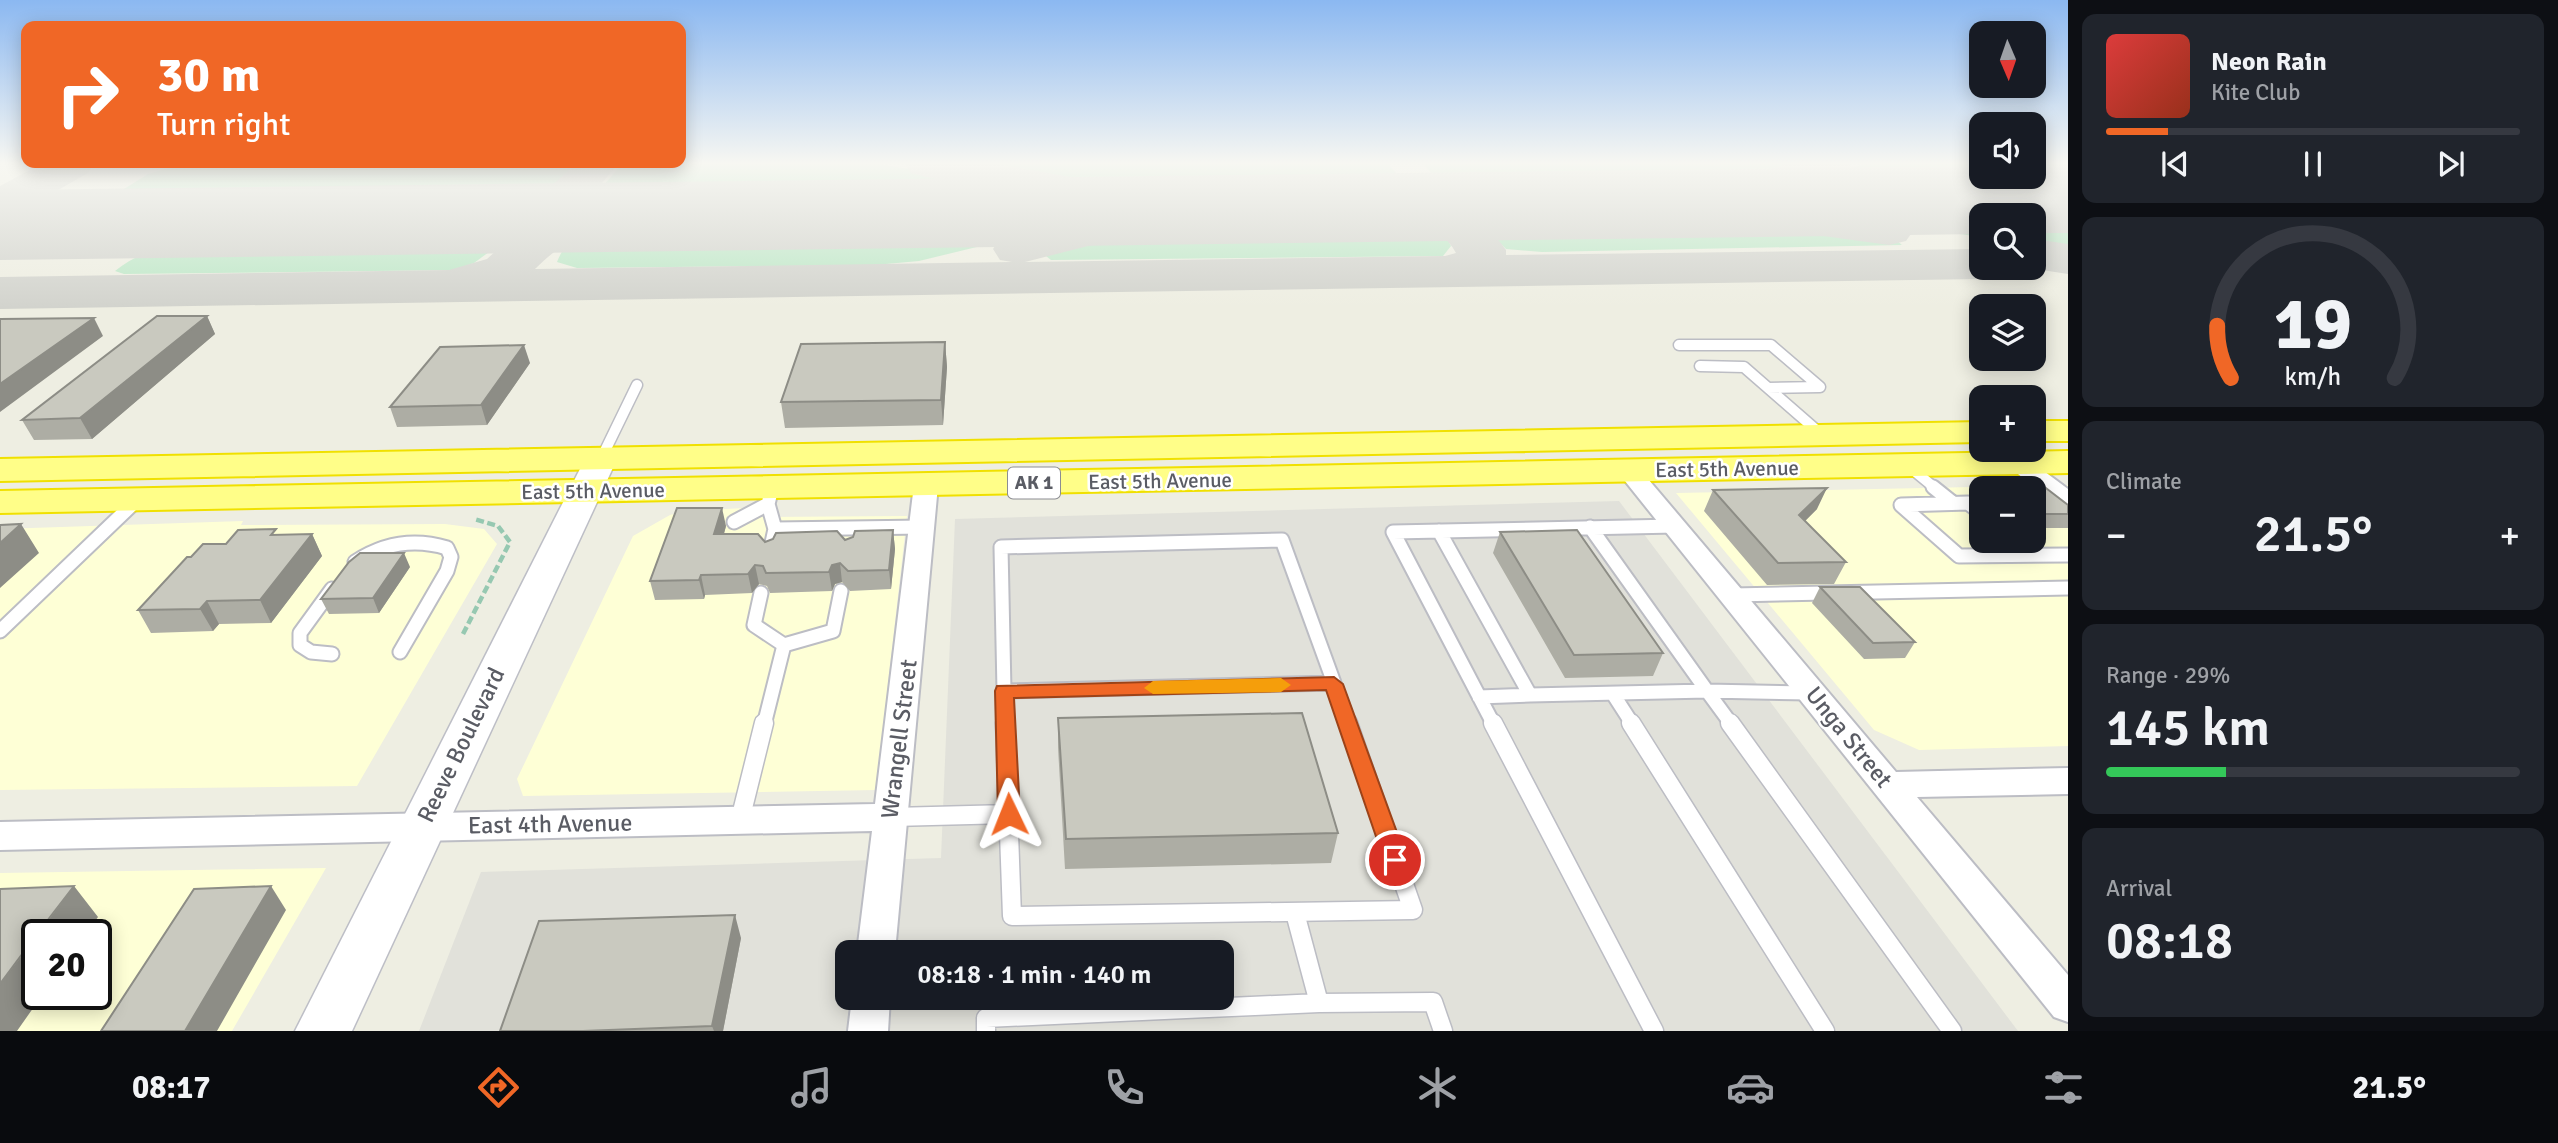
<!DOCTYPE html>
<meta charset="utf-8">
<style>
:root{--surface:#171b24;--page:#20242c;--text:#f1f3f6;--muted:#9ea1a6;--line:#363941;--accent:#f06726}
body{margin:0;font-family:Signika,sans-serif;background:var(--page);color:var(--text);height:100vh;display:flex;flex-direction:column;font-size:26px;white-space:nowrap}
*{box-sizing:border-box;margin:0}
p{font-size:23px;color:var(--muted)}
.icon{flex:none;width:38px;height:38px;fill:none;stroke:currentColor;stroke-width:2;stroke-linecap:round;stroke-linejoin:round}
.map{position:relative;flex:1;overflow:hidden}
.side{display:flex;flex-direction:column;gap:14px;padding:14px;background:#0d0f14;width:490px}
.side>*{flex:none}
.banner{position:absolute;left:21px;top:21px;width:665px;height:147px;border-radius:14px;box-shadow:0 4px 18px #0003;background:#f06726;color:#fff;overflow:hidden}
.needle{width:46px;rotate:178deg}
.tools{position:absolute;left:1969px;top:21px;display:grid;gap:14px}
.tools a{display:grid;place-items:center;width:77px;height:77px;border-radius:14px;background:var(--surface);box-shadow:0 4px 18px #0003;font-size:35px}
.speed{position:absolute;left:21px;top:919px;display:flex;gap:14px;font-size:35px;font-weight:700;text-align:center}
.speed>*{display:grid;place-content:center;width:91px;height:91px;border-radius:50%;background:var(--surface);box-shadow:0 4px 18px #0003;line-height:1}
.speed .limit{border:4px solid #111;border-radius:10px;background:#fff;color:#111}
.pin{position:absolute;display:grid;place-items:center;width:60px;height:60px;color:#fff;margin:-30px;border:4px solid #fff;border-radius:50%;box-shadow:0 2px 7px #0007}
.me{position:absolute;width:77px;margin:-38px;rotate:358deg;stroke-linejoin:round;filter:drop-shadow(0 0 5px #0008)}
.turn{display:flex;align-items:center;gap:24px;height:147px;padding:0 21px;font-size:32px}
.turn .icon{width:91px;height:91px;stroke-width:2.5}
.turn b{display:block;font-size:49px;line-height:60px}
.big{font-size:52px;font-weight:600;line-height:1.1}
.side .tile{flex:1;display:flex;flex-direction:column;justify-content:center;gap:10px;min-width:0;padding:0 24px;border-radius:14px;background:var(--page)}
.side .dial{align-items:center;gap:0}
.dial svg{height:182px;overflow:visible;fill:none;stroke:var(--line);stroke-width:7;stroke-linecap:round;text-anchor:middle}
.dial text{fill:var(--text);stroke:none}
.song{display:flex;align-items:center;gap:21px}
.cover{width:84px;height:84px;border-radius:10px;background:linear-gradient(135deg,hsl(0 70% 55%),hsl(10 70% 35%))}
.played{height:7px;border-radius:4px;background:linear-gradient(90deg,var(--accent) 15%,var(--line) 15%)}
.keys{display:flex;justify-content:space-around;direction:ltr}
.heat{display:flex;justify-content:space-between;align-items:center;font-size:38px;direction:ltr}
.charge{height:10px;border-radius:5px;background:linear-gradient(90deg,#34c759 29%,var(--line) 0)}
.trip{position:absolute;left:835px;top:940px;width:399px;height:70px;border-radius:14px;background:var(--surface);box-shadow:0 4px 18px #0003;font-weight:600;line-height:70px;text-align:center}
.tab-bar{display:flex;height:112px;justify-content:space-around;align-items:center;background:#090b0e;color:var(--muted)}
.tab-bar .icon{width:49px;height:49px}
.tab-bar .active{color:var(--accent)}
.tab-bar b{font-size:32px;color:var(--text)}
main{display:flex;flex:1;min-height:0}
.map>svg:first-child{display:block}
.commercial{fill:#feffd6;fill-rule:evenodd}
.industrial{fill:#e1e1da;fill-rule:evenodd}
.green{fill:#bde7c7}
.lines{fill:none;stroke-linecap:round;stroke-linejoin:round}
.taxiway{fill:#d2d3cd;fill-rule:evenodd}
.runway{fill:#d2d3cd;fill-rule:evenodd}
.lane-far2-casing{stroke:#bcbdc4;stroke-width:13}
.lane-far1-casing{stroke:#bcbdc4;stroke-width:17}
.lane-casing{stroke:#bcbdc4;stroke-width:21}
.street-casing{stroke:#bcbdc4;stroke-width:4}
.secondary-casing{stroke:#bdbec6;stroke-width:3}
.highway-casing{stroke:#f0e000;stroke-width:4}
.path{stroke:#96c8b1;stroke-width:4.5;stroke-dasharray:8 3.5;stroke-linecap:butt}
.lane-far2{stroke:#fff;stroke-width:10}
.lane-far1{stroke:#fff;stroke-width:13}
.lane{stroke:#fff;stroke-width:18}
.street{fill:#fff;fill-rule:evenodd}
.secondary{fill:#fff;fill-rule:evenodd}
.highway{fill:#fffe88;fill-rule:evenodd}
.wall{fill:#adada4}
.shaded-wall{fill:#8d8d86}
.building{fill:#c9c9bf;stroke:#8d8d86;stroke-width:2}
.route{fill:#f06726;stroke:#9c4319;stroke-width:2}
.slow{fill:#f59e0b}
.labels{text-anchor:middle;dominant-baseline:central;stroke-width:5;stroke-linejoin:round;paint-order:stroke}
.shield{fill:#fff;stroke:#8c8d92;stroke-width:2}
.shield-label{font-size:19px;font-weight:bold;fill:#5a5c64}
.street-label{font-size:21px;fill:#5a5c64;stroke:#fff}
.near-street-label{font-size:24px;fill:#5a5c64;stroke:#fff}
</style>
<main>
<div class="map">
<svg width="2068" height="1031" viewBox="0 0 2068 1031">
<rect width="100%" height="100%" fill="#eeeee2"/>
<!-- commercial -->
<path class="commercial" d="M2068,485v261l-149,4 -45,-20 -198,-237zM1981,488h53v53h-53z
M745,508l2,9 160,-1 -31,274 -353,6 -6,-17 116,-243 37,-21 15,-4z
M243,521l-2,4 204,-1 39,5 13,15 -140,242 -357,4v-261z
M326,868l-94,163h-232v-158zM37,934h59v60h-59z"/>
<!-- industrial -->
<path class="industrial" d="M1619,501l399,530h-1599l62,-159 460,-14 14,-339zM847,952h375v46h-375z"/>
<!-- green -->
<path class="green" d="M183,164h387l1,1 -2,6 -29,26 -23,6 -409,1v-5l40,-25z
M622,164h258l132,23 -3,7 -404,6 -9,-6z
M970,164h419l13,17 -9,8 -262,4z
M1423,164h375l-81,22 -242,1 -37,-7z
M1863,164h118v13h53v-13h34v17l-224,2 -19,-5z
M2034,218h34v28l-34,-2z
M1981,219v18l-70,-10 -12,-7z
M1778,221l117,18 7,6 -360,7 -36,-3 -16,-16 18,-9z
M1418,226l26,6 7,14 -8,10 -392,4 -5,-4 11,-6 95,-21z
M1013,233l5,4 -99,24 -44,4 -298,3 -20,-6c7,-18 15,-22 34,-26z
M474,237l18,2 1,10 -19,14 -20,7 -330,4 -9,-3c22,-17 41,-24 68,-28z"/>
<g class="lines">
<!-- taxiway -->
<path class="taxiway" d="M41,164h53l-6,9 -72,41 -16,4v-32z
M574,164h44l-37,44 40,-4 17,4 7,10 -7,10c-51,13 -62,0 -103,41l477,-7 -12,-2 -7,-11 7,-11 111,-27 -185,-34 -15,-4 -6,-9h92l158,28 18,7 31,-3 16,4 7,10 -7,10 -69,10 -126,32 420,-6 11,-3c-17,-34 -62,-28 -93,-35l-7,-10 7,-10c53,-13 112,7 143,52v5l475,-6v19h23l-5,7 -18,4 -1981,30v-32l449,-7 38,-11 32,-29 -10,1 -17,-4 -6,-10 6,-10c39,-10 55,-12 82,-43z
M1786,164h65l-6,9 -79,25 123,19 17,4 7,10 -7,10 -17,4 -226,-31 -7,-10 7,-10 16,-4 22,2z
M2034,239l34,5v30l-39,-6h5z"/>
<!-- runway -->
<path class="runway" d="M2068,165v68h-34v-18h-53v19l-1981,26v-70l1981,-24v11h53v-11z"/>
<!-- lane-far2 casing -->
<g class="lane-far2-casing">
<path id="lane-far2" d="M1679,345h92l49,42 -52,1
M1700,366l44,1 78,68
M601,459l36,-74
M1907,465l28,23"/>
</g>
<!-- lane-far1 casing -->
<g class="lane-far1-casing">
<path id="lane-far1" d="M1933,487l20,16
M1981,513l-13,-10 -67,2 58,51 109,-1
M734,522l34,-18
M775,529l149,-2
M1439,531l91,164 177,-4 -117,-164
M2015,541l18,14
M770,552l5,-23 -7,-25 4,-16
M355,562c29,-19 59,-24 92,-14l4,9 -4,14 -47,81
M332,589l-32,44v12l11,7 21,2
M761,593l-7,32 30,20 49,-14 8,-40
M1733,595l335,-7
M0,631l138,-132
M1004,691l-3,-144 281,-7 52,143
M1707,691l25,34
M1707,691l102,2
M1613,694l20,31
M1479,697l51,-2
M764,725l20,-80
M1005,725l-1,-34 330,-8 15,42
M1494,725l-101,-193 282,-6"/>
</g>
<!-- lane casing -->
<g class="lane-casing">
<path id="lane" d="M1005,723l7,193 401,-6 -65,-187
M1493,723l161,308
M1631,723l194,308
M1730,723l222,308
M893,817l116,-3
M740,820l24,-97
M1295,913l24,90
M986,1031v-13l333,-15 114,-1 10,29"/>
</g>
<!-- street casing -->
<g class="street-casing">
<path id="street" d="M2017,455l8,2 43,32v19l-9,-2 -50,-39 -3,-5 3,-5z
M1629,464l8,2 259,306 172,-4v26l-151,3 151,178v47l-14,-5 -433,-541 -4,-5 4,-5z
M926,478l8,2 4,5 -43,467h-38l15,-121 -872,19v-28l875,-18 39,-319 4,-5z
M852,998h38l-2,33h-40z"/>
</g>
<!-- secondary casing -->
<g class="secondary-casing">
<path id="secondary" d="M601,449l12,3 4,7 -265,572h-57l290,-572 4,-7z"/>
</g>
<!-- highway casing -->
<g class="highway-casing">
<path id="highway" d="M2034,421h34v20h-34z
M1981,422v20l-1981,39v-22z
M2068,451v22l-2068,40v-22z"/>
</g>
<!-- path -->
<path class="path" d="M463,634l47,-92 -12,-16 -24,-7"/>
<!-- lane-far2 -->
<use href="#lane-far2" class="lane-far2"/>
<!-- lane-far1 -->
<use href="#lane-far1" class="lane-far1"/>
<!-- lane -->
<use href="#lane" class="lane"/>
<!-- street -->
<use href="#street" class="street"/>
<!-- secondary -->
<use href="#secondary" class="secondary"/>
<!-- highway -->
<use href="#highway" class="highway"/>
</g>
<!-- wall -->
<path class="wall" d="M207,316l8,18 -123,105 -58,1 -12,-20z
M945,342l2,25 -4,58 -158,3 -4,-26z
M530,363l-43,62 -90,2 -7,-20z
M1991,482h47l30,23v23h-34v-40h-47z
M1713,490l104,19 -12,12 41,41 -12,22 -67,1 -63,-74z
M726,526l-2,8 41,8 80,-2 48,-10 2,19 -4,40 -41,2 -8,-9 -7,2 -3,7 -62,2 -3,-7 -8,-2 -7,9 -47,2 -1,4 -49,1 -5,-19z
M1500,532l163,121 -10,23 -88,2 -72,-125z
M312,534l10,22 -51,67 -52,1 -6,7 -62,2 -13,-23 53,-53 35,-13 53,-9z
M410,567l-31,46 -50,1 -8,-15z
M1820,587l95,55 -10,16 -41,1 -52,-56z
M1058,718l280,115 -7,30 -266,6 -7,-121z
M741,938l-18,93h-223z"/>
<!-- shaded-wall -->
<path class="shaded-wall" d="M207,316l8,18 -123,105 -12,-21z
M94,318l9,18 -103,76v-28z
M945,342l2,25 -4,58 -2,-25z
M524,345l6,18 -43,62 -6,-20z
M1827,488l-10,21 -28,28 10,-22z
M722,508l4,18 -8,28 -4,-20z
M21,524l18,29 -39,35v-45z
M893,530l2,19 -4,40 -2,-19z
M312,534l10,22 -51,67 -11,-23z
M404,553l6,14 -31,46 -6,-15z
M840,563l2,19 -7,2 -3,7 -3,-19 3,-7z
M755,565l4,19 -7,9 -4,-19z
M701,575l4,20 -1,4 -5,-19z
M207,601l12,23 -6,7 -13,-22z
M74,886l24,31 -12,17h-48z
M271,886l15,24 -69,121h-32z
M735,915l6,23 -18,93h-9l-2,-5z
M37,936v58h6l-26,37h-17v-47z"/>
<!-- building -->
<path class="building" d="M157,316h50l-127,102 -58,2z
M94,318l-94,66v-65z
M945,342l-4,58 -160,2 20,-58z
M524,345l-43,60 -91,2 50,-60z
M1991,482h47l30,23v9h-34v-26h-35z
M1827,488l-28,27 47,47 -68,1 -65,-73z
M677,508h45l-8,26h44l7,8 8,-3 3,-6 61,-2 8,9 8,-3 2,-6 38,-1 -4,40 -41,1 -8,-8 -8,2 -3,7 -63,1 -3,-7 -8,-1 -7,9 -47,1 -2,5 -49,1z
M21,524l-21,19v-18z
M276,529l-5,6 41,-1 -52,66 -53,1 -7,8 -62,1 49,-53h4l12,-13h23l12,-14z
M1577,530l86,123 -89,2 -74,-123z
M360,553h44l-31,45 -52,1 28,-37z
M1820,587h40l55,55 -42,1z
M1302,713l36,120 -272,6 -8,-121z
M74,886l-37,48 -37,50v-95z
M271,886l-86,145h-84l93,-142z
M735,915l-23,111 -129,5h-83l39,-110z"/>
<!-- sky -->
<linearGradient id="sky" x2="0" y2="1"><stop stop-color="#8bb8f1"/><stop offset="0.53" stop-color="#f7f7f2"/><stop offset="1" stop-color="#f7f7f2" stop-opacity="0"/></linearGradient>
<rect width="2068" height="308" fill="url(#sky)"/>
<!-- route -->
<path class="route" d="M1334,677l9,7 64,176 -4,7 -8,2 -8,-2 -3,-7 -58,-170 -312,8 6,116 -3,6 -8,2 -7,-2 -4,-6 -3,-123 2,-5z"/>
<!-- slow -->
<path class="slow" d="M1281,678l10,7 -10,7 -128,2 -9,-6 9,-7z"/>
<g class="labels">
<!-- shield labels -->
<rect class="shield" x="1008" y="467.5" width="52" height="31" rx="5"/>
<g class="shield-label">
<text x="1034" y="483">AK 1</text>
</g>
<!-- street labels -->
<g class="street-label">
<text transform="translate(1727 469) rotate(-1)">East 5th Avenue</text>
<text transform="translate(1160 481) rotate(-1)">East 5th Avenue</text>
<text transform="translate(593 491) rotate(-1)">East 5th Avenue</text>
</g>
<!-- near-street labels -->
<g class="near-street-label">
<text transform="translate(1849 737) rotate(51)">Unga Street</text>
<text transform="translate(899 739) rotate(-83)">Wrangell Street</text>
<text transform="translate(461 745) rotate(-64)">Reeve Boulevard</text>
<text transform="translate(550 824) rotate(-1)">East 4th Avenue</text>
</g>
</g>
</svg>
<div class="tools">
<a><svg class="needle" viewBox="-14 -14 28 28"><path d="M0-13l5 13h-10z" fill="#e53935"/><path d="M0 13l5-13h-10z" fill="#9ea1a6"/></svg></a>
<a><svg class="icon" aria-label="sound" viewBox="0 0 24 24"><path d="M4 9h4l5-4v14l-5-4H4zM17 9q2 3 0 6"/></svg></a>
<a><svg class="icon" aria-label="search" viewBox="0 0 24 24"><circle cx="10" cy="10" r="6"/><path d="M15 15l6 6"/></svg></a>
<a><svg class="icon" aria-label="layers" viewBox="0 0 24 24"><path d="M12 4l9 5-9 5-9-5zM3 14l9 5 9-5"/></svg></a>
<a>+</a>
<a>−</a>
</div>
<div class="speed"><div class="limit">20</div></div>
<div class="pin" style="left:1395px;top:860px;background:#d93025"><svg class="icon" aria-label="arrive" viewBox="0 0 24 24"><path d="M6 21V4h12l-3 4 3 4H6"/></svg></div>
<svg class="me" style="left:1009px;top:814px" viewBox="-20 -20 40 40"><path d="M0-17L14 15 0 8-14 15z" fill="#f06726" stroke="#fff" stroke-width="4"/></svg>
<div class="trip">08:18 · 1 min · 140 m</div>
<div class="banner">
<div class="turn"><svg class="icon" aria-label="right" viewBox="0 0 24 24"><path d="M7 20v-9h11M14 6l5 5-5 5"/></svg><div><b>30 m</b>Turn right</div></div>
</div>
</div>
<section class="side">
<div class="tile">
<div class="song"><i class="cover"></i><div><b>Neon Rain</b><p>Kite Club</p></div></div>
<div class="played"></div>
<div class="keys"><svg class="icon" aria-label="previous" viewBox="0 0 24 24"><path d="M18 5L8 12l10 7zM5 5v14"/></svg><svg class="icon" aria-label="pause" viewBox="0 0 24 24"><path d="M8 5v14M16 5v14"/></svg><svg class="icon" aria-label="next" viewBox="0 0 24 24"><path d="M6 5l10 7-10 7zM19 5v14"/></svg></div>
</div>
<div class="tile dial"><svg viewBox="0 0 100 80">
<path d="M14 69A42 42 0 1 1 86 69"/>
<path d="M14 69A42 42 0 0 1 8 46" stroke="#f06726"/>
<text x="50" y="56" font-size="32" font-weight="700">19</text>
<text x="50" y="72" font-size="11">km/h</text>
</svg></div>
<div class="tile"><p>Climate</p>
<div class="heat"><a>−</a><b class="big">21.5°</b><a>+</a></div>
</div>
<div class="tile"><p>Range · 29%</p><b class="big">145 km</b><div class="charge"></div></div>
<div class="tile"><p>Arrival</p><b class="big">08:18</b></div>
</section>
</main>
<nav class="tab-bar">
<b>08:17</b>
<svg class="icon active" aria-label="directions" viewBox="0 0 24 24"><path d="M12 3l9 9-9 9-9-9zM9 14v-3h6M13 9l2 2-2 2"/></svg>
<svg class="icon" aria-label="music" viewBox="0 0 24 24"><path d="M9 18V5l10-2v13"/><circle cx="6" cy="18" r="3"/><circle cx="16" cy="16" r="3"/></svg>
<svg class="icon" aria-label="phone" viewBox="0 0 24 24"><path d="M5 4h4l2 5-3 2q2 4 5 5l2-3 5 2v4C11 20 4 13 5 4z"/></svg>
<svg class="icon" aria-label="climate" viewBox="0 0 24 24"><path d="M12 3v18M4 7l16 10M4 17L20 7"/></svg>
<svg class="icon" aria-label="car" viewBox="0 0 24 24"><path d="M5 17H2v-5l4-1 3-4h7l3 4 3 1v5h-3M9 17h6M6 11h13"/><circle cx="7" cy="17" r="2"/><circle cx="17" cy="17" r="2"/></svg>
<svg class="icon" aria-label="filters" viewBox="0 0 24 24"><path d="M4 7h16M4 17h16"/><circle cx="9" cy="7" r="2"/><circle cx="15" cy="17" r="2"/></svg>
<b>21.5°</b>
</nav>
